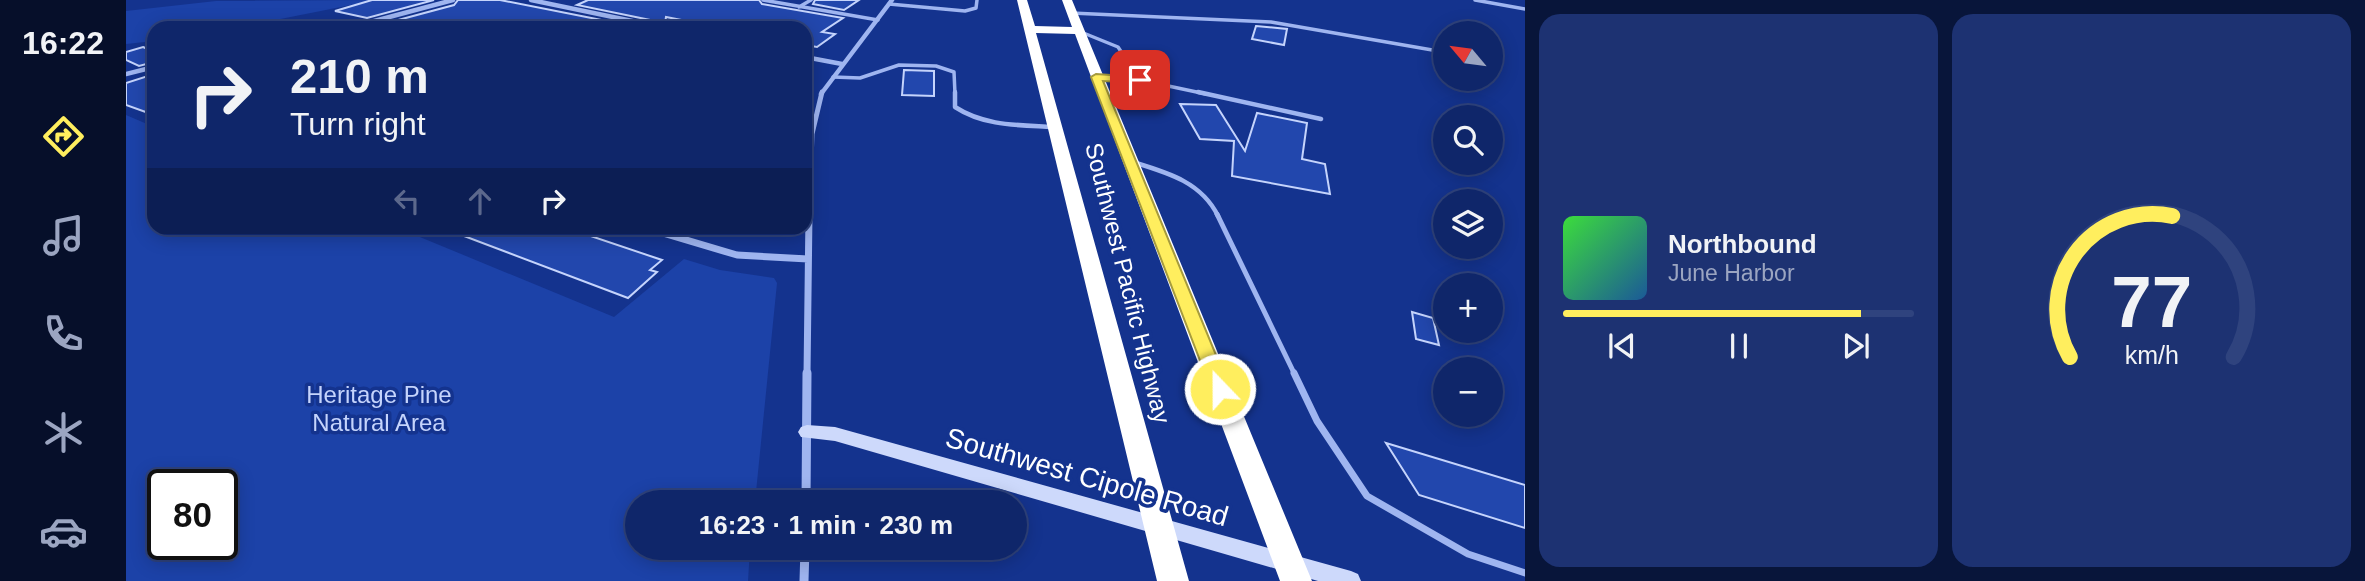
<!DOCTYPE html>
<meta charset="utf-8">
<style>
:root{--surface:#0f266a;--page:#1d3272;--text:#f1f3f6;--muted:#9ba5c1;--line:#2f437e;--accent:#ffee5e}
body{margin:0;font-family:Helvetica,sans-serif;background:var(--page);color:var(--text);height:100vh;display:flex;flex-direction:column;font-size:26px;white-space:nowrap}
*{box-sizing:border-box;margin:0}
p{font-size:23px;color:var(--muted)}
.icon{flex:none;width:38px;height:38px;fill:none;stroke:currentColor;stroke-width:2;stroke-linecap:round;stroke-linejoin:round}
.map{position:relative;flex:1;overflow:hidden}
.sheet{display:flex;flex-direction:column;gap:14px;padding:14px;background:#08153a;width:840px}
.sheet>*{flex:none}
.banner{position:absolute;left:21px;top:21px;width:665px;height:214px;border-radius:21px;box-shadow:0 4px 18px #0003,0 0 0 2px var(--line);background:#0f266a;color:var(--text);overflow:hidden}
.needle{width:46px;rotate:299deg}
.fabs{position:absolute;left:1307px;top:21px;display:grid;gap:14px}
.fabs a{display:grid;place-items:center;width:70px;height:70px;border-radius:50%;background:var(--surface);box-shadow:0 4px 18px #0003,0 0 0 2px var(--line);font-size:35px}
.speed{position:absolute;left:21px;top:469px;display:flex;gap:14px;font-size:35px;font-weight:700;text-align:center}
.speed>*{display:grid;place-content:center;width:91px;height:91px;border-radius:50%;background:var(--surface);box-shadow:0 4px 18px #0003,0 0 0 2px var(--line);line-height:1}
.speed .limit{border:4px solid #111;border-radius:10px;background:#fff;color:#111}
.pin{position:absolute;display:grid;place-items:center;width:60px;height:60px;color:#fff;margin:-30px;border-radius:14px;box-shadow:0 4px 10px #0006}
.me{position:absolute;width:77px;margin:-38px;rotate:338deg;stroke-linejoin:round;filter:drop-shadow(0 0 5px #0008)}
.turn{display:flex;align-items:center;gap:24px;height:147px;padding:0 28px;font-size:32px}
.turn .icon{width:91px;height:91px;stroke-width:2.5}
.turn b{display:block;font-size:49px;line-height:60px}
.lanes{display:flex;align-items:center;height:66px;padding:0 28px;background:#0003;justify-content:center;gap:35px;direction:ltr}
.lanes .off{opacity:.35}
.sheet .card{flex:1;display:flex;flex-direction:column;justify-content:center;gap:10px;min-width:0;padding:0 24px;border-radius:21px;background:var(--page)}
.sheet .dial{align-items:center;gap:0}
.dial svg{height:182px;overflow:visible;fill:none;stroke:var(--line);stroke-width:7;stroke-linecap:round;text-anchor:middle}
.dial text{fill:var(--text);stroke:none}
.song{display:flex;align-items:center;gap:21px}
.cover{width:84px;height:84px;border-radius:10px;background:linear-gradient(135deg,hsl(120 70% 55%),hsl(210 70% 35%))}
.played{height:7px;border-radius:4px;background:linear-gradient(90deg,var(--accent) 85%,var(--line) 85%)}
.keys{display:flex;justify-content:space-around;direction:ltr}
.sheet .tiles{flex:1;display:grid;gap:14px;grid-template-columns:repeat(2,1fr)}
.trip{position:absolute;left:499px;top:490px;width:402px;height:70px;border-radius:35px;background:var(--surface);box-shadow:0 4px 18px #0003,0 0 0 2px var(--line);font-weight:700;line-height:70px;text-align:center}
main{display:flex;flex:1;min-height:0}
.menu{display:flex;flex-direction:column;width:126px;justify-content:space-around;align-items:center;background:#060f2a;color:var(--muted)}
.menu .icon{width:49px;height:49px}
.menu .active{color:var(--accent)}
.menu b{font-size:32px;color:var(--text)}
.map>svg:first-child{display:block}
.green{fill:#1c42a8;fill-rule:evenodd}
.building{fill:#2247ad;stroke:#c5d4fc;stroke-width:2}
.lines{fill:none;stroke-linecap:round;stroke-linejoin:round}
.lane-far3{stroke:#9fb5f0;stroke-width:3.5}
.lane-far2{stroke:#9fb5f0;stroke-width:4.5}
.lane-far1{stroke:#9fb5f0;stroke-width:5}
.lane{stroke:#9fb5f0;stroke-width:7}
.street-far3{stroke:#9fb5f0;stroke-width:4.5}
.street-far2{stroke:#9fb5f0;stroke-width:5}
.street-far1{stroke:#9fb5f0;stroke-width:7}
.street{stroke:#9fb5f0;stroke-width:9}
.secondary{fill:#cdd9fb;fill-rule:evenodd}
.highway{fill:#fff;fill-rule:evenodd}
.route{fill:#ffee5e;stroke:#a69b3d;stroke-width:2}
.labels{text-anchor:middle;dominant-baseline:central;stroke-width:7;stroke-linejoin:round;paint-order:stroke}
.street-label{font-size:24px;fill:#fff;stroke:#14338e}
.park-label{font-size:24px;fill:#c5d4fc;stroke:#14338e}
.near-street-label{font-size:28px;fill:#fff;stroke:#14338e}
</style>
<main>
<nav class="menu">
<b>16:22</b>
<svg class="icon active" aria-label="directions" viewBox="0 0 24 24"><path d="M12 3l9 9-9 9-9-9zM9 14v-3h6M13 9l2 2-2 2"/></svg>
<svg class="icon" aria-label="music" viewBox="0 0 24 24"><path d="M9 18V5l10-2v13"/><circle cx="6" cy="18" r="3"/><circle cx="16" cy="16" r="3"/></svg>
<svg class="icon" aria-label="phone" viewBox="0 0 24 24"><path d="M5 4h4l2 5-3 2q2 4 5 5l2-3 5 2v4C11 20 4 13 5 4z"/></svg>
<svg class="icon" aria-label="climate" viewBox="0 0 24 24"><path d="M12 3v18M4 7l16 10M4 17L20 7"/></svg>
<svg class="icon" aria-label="car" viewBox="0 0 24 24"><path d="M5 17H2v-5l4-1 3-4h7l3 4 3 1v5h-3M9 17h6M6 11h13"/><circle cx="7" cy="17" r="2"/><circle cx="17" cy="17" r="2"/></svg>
</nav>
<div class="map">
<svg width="1399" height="581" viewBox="0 0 1399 581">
<rect width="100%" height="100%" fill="#14338e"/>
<!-- green -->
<path class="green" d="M250,0l-141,28h-81v13l-28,3v-33l90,-10z
M0,115l28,12v101h244l216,89 70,-58 36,11 54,8 3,5 -22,219h-118v46h113l-2,33h-622zM37,485h59v59h-59z"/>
<!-- building -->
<path class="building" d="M246,0h62l-67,18 -32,-7z
M332,0h42l142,28h-232l-23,-5 67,-18z
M462,0h171l3,4 81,14 -21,14 13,2 -18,13 -12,-2v-17h-83l-56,-11 -1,6 -88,-18z
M689,0h44l-15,10 -31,-6z
M1130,26l31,3 -3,16 -32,-6z
M17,47l11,5v10l-15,4 -13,-6v-8z
M778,70l30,1v25l-32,-1z
M28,74v41l-28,-10v-22z
M1054,104l36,1 29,46 12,-38 50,10 -5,36 23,5 5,30 -98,-18 2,-35 -34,-2z
M323,228h118l95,32 -12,10 7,2 -29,26 -180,-68z
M1286,312l21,6 6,27 -23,-6z
M1260,443l139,42v43l-106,-33z"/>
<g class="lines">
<!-- lane-far3 -->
<path class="lane-far3" d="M637,0l115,20
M1349,0l50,9
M763,4l76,7 11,-3 1,-8
M673,7l12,-7
M945,13l200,9 167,29
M955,32l37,15 22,33
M707,77l27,1 39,-13 37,1 18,6 1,22
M973,77l41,3 66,14"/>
<!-- lane-far2 -->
<path class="lane-far2" d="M829,92v15c29,19 63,18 97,20
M1072,92l123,27
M1010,163c33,10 66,20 82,53"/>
<!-- lane-far1 -->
<path class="lane-far1" d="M1091,214l78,161"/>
<!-- lane -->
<path class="lane" d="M1168,373l23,48 50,75 101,58 57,19"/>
<!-- street-far3 -->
<path class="street-far3" d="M405,0l135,28
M222,28l105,-28
M679,57l37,7
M0,74l28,-7
M695,94l71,-94"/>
<!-- street-far2 -->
<path class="street-far2" d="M683,216l3,-82 10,-42"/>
<!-- street-far1 -->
<path class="street-far1" d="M520,228l91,27 71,4
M681,375l2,-161"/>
<!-- street -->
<path class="street" d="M680,502l1,-129
M678,581l1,-33"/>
<!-- secondary -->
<path class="secondary" d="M681,425l28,2 516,144 7,3 3,7h-43l-483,-140 -34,-4 -3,-5 3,-5z"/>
<!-- highway -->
<path class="highway" d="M891,0h10l8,26 37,1 -10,-27h10l240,581h-32l-205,-547 -39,-1 153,548h-32z"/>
</g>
<!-- route -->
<path class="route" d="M970,74l44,3 5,3 -5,3 -37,-2 127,308 -3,5h-13l-3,-5 -120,-312z"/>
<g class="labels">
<!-- street labels -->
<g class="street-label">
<text transform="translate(1002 283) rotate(76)">Southwest Pacific Highway</text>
</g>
<!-- park labels -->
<g class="park-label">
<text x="253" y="394">Heritage Pine<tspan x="253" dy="28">Natural Area</tspan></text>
</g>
<!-- near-street labels -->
<g class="near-street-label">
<text transform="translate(961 477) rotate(16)">Southwest Cipole Road</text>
</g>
</g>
</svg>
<div class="fabs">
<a><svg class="needle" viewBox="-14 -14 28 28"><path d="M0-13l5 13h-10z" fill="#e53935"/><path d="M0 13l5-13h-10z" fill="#9ba5c1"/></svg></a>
<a><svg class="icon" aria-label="search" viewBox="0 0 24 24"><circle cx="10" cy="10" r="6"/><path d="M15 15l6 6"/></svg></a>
<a><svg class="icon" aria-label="layers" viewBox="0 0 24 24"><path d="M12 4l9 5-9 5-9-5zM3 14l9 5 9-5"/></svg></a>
<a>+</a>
<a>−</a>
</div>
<div class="speed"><div class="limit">80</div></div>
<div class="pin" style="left:1014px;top:80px;background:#d93025"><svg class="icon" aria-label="arrive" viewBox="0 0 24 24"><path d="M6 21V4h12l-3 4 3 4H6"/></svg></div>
<svg class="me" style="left:1094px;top:389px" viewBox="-20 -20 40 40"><circle r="17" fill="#ffee5e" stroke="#fff" stroke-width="3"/><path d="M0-11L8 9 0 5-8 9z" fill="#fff"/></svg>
<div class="trip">16:23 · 1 min · 230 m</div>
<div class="banner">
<div class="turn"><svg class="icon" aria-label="right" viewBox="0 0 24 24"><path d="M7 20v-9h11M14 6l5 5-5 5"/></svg><div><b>210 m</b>Turn right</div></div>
<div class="lanes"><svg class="icon off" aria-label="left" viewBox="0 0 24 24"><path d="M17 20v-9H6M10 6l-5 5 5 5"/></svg><svg class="icon off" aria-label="ahead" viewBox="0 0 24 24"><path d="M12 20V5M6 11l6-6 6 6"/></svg><svg class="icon" aria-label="right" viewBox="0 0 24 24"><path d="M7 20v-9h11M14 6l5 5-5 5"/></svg></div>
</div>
</div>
<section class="sheet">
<div class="tiles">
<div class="card">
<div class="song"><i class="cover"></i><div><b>Northbound</b><p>June Harbor</p></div></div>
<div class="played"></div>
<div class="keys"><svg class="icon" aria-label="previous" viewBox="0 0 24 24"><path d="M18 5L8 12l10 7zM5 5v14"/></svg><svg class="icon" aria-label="pause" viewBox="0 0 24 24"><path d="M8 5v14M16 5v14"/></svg><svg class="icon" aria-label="next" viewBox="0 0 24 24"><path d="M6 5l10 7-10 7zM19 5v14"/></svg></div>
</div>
<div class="card dial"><svg viewBox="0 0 100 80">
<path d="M14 69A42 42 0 1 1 86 69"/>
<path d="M14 69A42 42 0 0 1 59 7" stroke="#ffee5e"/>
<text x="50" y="56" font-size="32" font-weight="700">77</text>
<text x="50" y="72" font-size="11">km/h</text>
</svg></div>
</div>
</section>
</main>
